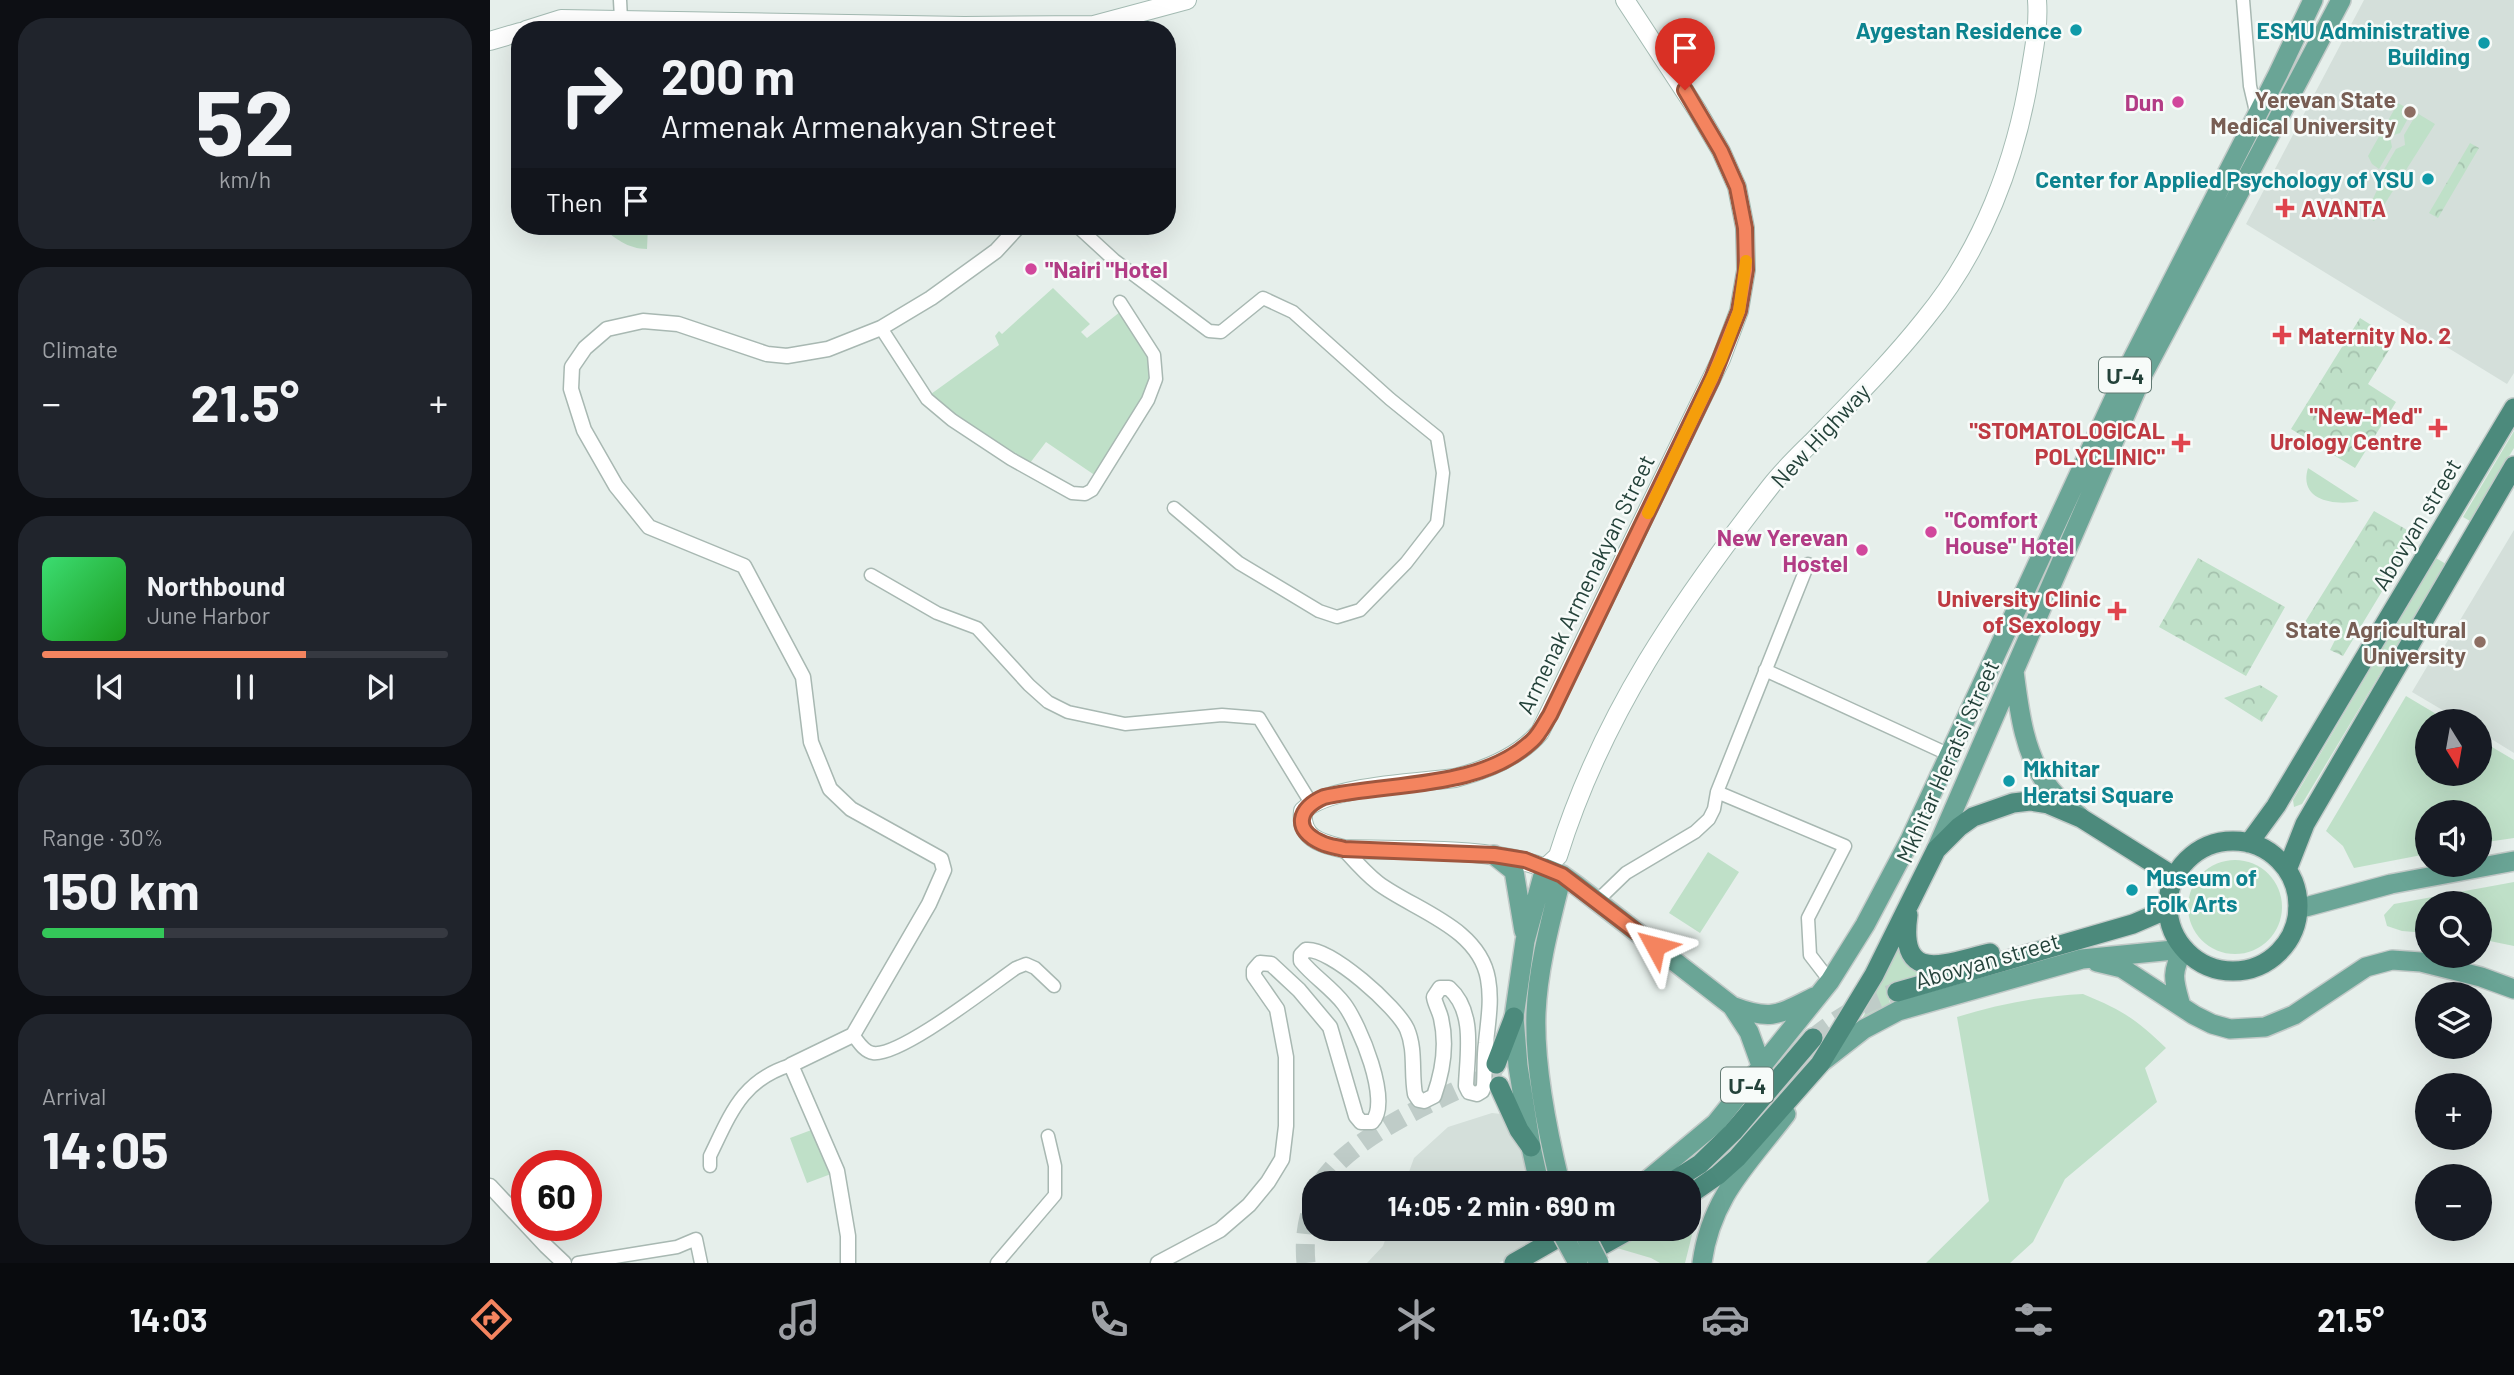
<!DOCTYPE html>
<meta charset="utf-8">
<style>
:root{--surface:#171b24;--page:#20242c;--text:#f1f3f6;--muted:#9ea1a6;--line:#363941;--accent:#f4845f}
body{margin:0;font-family:Barlow,"Noto Sans Armenian",sans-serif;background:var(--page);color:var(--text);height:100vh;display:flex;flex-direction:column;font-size:26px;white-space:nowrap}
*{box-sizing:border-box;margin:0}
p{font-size:23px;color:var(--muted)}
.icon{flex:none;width:38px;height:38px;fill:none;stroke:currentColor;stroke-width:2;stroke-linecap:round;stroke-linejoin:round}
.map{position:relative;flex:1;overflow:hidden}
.side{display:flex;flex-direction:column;gap:18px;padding:18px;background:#0d0f14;width:490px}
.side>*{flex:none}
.guide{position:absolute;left:21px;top:21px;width:665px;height:214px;border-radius:28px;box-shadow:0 7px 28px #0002;background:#171b24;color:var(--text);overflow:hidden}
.needle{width:46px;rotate:169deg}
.buttons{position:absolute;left:1925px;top:709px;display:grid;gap:14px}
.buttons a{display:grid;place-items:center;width:77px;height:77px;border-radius:50%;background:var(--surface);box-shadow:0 7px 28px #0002;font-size:35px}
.speed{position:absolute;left:21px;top:1150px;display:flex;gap:14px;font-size:35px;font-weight:700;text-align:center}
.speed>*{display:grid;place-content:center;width:91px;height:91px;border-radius:50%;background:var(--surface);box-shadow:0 7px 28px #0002;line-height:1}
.speed .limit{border:10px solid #d22;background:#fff;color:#111}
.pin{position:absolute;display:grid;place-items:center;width:60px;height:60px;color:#fff;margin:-72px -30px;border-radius:50% 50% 50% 0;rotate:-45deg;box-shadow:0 0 7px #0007}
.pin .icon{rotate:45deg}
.me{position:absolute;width:77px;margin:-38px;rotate:308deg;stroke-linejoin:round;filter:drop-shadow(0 0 5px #0008)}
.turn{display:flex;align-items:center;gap:24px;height:147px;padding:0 35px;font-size:32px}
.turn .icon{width:91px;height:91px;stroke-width:2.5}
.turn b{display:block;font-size:49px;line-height:60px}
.then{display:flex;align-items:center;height:66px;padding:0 35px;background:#0003;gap:14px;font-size:26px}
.big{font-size:52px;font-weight:700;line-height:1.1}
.side .tile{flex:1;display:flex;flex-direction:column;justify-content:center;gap:10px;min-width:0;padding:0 24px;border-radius:28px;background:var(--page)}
.side .dial{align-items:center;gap:0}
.dial b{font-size:91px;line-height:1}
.song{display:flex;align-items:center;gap:21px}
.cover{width:84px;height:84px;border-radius:10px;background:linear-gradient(135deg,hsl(140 70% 55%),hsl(120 70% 35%))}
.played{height:7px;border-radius:4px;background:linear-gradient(90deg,var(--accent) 65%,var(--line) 65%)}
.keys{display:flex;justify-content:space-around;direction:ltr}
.heat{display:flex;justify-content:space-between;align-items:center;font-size:38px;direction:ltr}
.charge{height:10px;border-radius:5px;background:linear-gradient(90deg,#34c759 30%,var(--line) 0)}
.trip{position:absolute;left:812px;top:1171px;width:399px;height:70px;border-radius:28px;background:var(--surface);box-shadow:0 7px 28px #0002;font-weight:700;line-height:70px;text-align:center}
.tabs{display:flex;height:112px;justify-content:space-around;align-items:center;background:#090b0e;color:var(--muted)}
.tabs .icon{width:49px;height:49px}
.tabs .selected{color:var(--accent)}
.tabs b{font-size:32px;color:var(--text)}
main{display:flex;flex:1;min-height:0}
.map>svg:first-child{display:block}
.built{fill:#d4dfda}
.green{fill:#bfe0c8}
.forest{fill:url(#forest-crowns)}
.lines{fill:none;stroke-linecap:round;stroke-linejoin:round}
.trunk-tunnel{stroke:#bfccc8;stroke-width:19;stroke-dasharray:19 10;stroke-linecap:butt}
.minor-casing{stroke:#a8b8b2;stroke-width:15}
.tertiary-casing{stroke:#a8b8b2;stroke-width:17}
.secondary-casing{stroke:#a4bbb3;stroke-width:20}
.primary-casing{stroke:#c2cac8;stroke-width:22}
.trunk-casing{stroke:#c2cac8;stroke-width:22}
.minor{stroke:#fff;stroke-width:12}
.tertiary{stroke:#fff;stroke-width:14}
.secondary{stroke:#fff;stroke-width:18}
.primary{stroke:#6aa596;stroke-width:19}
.trunk{stroke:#4c8a7c;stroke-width:19}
.primary-bridge-casing{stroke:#c2cac8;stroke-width:22;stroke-linecap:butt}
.primary-bridge{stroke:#6aa596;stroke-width:19}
.route-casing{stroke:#9f563e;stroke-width:18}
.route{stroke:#f4845f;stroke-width:12}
.slow{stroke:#f59e0b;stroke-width:12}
.culture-dot{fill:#0f9aa8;stroke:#f7fbf9;stroke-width:2.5}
.hotel-dot{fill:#d1479c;stroke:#f7fbf9;stroke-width:2.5}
.education-dot{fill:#8d6e63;stroke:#f7fbf9;stroke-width:2.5}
.health-dot{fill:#e0444e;stroke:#f7fbf9;stroke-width:2.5}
.labels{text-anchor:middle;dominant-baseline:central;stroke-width:5;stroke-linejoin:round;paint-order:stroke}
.shield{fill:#f7fbf9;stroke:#637a73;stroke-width:2}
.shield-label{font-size:21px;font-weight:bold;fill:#24423a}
.culture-label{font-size:23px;font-weight:bold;fill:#0d838f;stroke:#f7fbf9;text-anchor:end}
.education-label{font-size:23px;font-weight:bold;fill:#785e54;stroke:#f7fbf9;text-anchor:end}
.hotel-label{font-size:23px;font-weight:bold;fill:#b23c85;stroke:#f7fbf9;text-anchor:end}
.health-label{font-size:23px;font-weight:bold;fill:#be3a42;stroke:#f7fbf9;text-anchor:end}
.street-label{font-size:23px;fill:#24423a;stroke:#f7fbf9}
</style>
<main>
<section class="side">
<div class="tile dial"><b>52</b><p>km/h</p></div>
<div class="tile"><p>Climate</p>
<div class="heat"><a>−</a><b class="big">21.5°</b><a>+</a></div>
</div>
<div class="tile">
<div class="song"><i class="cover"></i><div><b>Northbound</b><p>June Harbor</p></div></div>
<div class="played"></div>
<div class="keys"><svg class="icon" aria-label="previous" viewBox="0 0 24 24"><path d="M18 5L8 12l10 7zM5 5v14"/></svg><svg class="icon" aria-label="pause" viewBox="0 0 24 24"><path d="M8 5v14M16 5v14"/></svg><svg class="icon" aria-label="next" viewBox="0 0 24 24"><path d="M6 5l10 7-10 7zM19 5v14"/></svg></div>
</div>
<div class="tile"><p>Range · 30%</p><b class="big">150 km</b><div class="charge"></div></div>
<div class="tile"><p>Arrival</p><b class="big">14:05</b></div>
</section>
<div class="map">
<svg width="2024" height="1263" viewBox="0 0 2024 1263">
<defs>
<pattern id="forest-crowns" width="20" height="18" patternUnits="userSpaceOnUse" patternTransform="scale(1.75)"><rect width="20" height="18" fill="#bfe0c8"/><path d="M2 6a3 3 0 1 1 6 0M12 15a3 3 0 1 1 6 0" fill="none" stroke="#a4c1ad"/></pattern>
</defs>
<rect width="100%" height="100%" fill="#e6efeb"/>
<!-- built -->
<path class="built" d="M1874,0h150v373l-7,11 -261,-160z
M2024,530v223l-34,-21v-11h-19l-49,-29 19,-32 4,2z
M1002,1113l19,2 25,68h-131l9,-25 34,-31z
M899,1229h156v7l-46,27h-132l16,-17z"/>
<!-- green -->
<path class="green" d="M1908,103l14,8 -12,22 -9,3 -9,-5z
M1927,113l18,11 -61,97 -9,-5 19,-41 -1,-4 13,-22 9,-4 -1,-10z
M1891,133l9,4 2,10 -13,22 -7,-5 -4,-8z
M111,226h47l-1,23c-19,0 -33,-11 -46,-23z
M563,288l37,36 -9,8 6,6 33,-26c8,12 26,33 30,46 7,33 -37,90 -54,118l-50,-34 -16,21 -75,-48 -24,-21 68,-49 -4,-9 4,-5 3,3z
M2024,431v17l-44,73 -7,-4z
M1818,468l51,33c-24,5 -61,0 -51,-33z
M1946,558l10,6 -144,240 -8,3 -1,-7z
M1916,696l42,25h-21v53h53v-34l34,20v78l-34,5v-31h-53v42l-73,14 -11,-22 -17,-15z
M1218,852l31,20 -39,61 -31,-20z
M1698 907a47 47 0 1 1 94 0a47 47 0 1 1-94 0Z
M2024,882v64l-34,-7v-36h-53v30l-25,-2 -15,-5 -3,-11 10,-11z
M1412,939l5,21 125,-9 -146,36 4,16 126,-35 -157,57z
M1593,994c39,16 53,25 83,54l-21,20 12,34 -92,77 -32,63 -23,21h-84l63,-62 -32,-184c41,-13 83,-21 126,-23z
M324,1129l17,45 -24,9 -17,-45z
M1210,1203l-15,60h-25l-9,-5 -34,-10 36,-19 36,-1v-19z"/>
<!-- forest -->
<path class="forest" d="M1980,143l9,5 -41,70 -9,-5z
M1870,318l35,22 -27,44 28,18 -41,66 -64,-39z
M1884,511l42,24 -73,121 -13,-6 5,-10 -30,-18z
M1708,558l87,49 -39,69 -87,-49z
M1770,685l18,11 -16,26 -38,-24z"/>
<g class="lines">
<!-- trunk-tunnel -->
<path class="trunk-tunnel" d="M1323,1038c26,-21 51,-36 84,-46
M831,1183c30,-47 121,-86 170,-108l4,-8
M816,1263c-2,-21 0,-41 8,-62"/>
<!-- minor casing -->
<g class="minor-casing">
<path id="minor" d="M130,0l1,19
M1753,0l7,86 7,30
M587,226l37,34 95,71 12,1 42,-34 30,14 97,87 47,38 6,36 -6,50 -31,40 -46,47 -23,7 -18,-6 -80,-48 -65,-55
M391,328l46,71 25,21 59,39 61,34 13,1 7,-4 56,-90 8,-21 -2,-24 -34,-53
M1318,564l-91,228 128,54 -37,72 2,37 20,26
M381,575l66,38 40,15 52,57 19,17 20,10 57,12 97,-9 37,3 52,85
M1275,670l185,85
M1107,901l29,-28 69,-41 14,-13 5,-10 3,-17
M363,1035c5,6 11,17 20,18 27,4 117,-67 143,-85l10,-4 9,4 19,18
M220,1166v-10c21,-43 32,-76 81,-91
M88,1263l99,-16 19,-8 5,24
M507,1263l58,-68v-29l-7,-30"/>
</g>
<!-- tertiary casing -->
<g class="tertiary-casing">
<path id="tertiary" d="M0,1186l56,60 18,17
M358,1263v-27l-11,-65 -46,-106 62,-30 76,-131 15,-34 -3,-11 -90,-50 -21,-20 -19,-47 -8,-65 -59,-111 -95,-39 -33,-41 -32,-56 -13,-41 1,-22 13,-19 22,-19 36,-8 35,3 89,30 20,2 41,-7 53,-21 50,-30 65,-47 23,-25
M668,1263l62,-33 29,-25 19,-23 14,-23 4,-33v-69l-9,-48 -23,-33v-6l6,-7 11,1 28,26 31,37 26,89 5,6h11c20,-20 -13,-98 -28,-118 -12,-16 -30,-27 -43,-43v-6l5,-5c24,-3 91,57 101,79 9,21 4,44 8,65l4,6 5,1 10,-5c9,-25 13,-52 7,-78 -2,-8 -6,-14 -7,-21l6,-9h9c27,24 18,67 17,98l3,6 8,2 5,-3 2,-5c1,-15 0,-29 2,-43 2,-22 6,-42 2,-64 -9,-52 -74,-69 -110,-96 -13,-10 -24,-23 -34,-34"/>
</g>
<!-- secondary casing -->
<g class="secondary-casing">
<path id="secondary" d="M1135,0l72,110 24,41 16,36 8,41 1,42 -7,41 -18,48 -181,373c-21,25 -54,38 -85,46 -37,5 -128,8 -152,33 -3,28 18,32 41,38 62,2 144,-3 201,19l13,-12c44,-141 122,-254 212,-369 13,-17 29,-32 44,-47 38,-39 77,-78 111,-121 57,-69 91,-158 105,-246 4,-24 9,-48 7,-73
M36,30l35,-11 403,7 130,-1 93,-25
M0,41l30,-9"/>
</g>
<!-- primary casing -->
<g class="primary-casing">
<path id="primary" d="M1524,671c5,39 10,83 34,115 8,12 22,21 32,31
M1447,848l206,-474 198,-374
M1004,855l20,16 10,60
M1808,909l93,-25 123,-23
M1607,962l25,6 72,47 18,9 18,5 35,-2 29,-12 72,-48 26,-7 29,2 60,15 33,12
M1242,1006l17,26 13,36
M1691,1006c-7,-25 -11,-33 3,-57
M1333,1061l41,-32 34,-18 184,-52 102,-10
M1049,1183l-8,-36 -13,-81 -4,-49 11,-76 20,-73 17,7 14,10 156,121c39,15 46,9 82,-9
M1070,1183c-13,-53 -26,-116 -24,-170 2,-47 15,-93 26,-138
M1154,1183l72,-60 114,-142 35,-56 44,-83 222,-480 147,-288 35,-74
M1212,1263c9,-66 45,-98 84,-149"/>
</g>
<!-- trunk casing -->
<g class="trunk-casing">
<path id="trunk" d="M1678 906a65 65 0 1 1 130 0a65 65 0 1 1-130 0Z
M1759,843l27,-37 238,-398
M1797,870l18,-46 209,-358
M1418,915c-10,71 38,48 82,38
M1407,992l236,-68 35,-15
M1006,1064l18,-47
M1009,1086l20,44 12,17
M1180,1183l30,-19 33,-32 80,-94
M1199,1195l29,-20 19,-17 83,-94 54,-89 62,-125 23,-23 14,-10 40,-14 17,-2 18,3 33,14 94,59
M1089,1258l54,-30
M1024,1263l61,-35"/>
</g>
<!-- minor -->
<use href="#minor" class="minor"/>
<!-- tertiary -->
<use href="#tertiary" class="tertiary"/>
<!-- secondary -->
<use href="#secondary" class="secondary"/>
<!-- primary -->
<use href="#primary" class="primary"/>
<!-- trunk -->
<use href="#trunk" class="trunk"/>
<!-- primary-bridge casing -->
<g class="primary-bridge-casing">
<path id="primary-bridge" d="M1069,1228l19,35
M1091,1228l18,35"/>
</g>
<!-- primary-bridge -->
<use href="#primary-bridge" class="primary-bridge"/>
</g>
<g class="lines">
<!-- route casing -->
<g class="route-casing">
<path id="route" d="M1165,946l-93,-71 -37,-15 -31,-5 -150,-6c-7,-2 -16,-3 -22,-6 -30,-13 -24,-35 2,-46 65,-15 156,-7 208,-56 8,-7 12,-17 18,-26l162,-336 27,-68 7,-41 -1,-42 -8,-41 -16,-36 -36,-61"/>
</g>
<!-- route -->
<use href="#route" class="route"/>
<!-- slow -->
<path class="slow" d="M1158,513l73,-154 18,-48 7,-50"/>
</g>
<!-- markers -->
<g class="culture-dot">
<circle cx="1586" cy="30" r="7"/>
<circle cx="1994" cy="43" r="7"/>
<circle cx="1938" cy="179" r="7"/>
<circle cx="1519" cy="781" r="7"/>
<circle cx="1642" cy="890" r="7"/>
</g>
<g class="hotel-dot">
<circle cx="1688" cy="102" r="7"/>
<circle cx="541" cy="269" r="7"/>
<circle cx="1441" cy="532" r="7"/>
<circle cx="1372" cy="550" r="7"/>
</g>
<g class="education-dot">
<circle cx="1920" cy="112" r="7"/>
<circle cx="1990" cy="642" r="7"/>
</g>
<g class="health-dot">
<path d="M1791.5 197.5h7v7h7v7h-7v7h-7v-7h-7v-7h7z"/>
<path d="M1788.5 324.5h7v7h7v7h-7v7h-7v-7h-7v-7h7z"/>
<path d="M1944.5 417.5h7v7h7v7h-7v7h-7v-7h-7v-7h7z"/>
<path d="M1687.5 432.5h7v7h7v7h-7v7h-7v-7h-7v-7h7z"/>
<path d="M1623.5 600.5h7v7h7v7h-7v7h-7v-7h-7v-7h7z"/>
</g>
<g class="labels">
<!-- shield labels -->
<g class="shield">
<rect x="1609" y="357.5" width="52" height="35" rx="5"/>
<rect x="1231" y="1067.5" width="52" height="35" rx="5"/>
</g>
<g class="shield-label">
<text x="1635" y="375">Մ-4</text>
<text x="1257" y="1085">Մ-4</text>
</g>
<!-- culture labels -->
<g class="culture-label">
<text x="1572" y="30">Aygestan Residence</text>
<text x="1980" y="30">ESMU Administrative<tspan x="1980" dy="26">Building</tspan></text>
<text x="1924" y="179">Center for Applied Psychology of YSU</text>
<text x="1533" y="768" text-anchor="start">Mkhitar<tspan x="1533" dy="26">Heratsi Square</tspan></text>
<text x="1656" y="877" text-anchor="start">Museum of<tspan x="1656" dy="26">Folk Arts</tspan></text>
</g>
<!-- education labels -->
<g class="education-label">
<text x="1906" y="99">Yerevan State<tspan x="1906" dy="26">Medical University</tspan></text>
<text x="1976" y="629">State Agricultural<tspan x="1976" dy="26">University</tspan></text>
</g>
<!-- hotel labels -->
<g class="hotel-label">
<text x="1674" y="102">Dun</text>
<text x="555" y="269" text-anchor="start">"Nairi "Hotel</text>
<text x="1455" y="519" text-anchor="start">"Comfort<tspan x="1455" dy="26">House" Hotel</tspan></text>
<text x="1358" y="537">New Yerevan<tspan x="1358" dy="26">Hostel</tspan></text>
</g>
<!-- health labels -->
<g class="health-label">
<text x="1811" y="208" text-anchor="start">AVANTA</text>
<text x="1808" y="335" text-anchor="start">Maternity No. 2</text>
<text x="1932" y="415">"New-Med"<tspan x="1932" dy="26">Urology Centre</tspan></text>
<text x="1675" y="430">"STOMATOLOGICAL<tspan x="1675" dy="26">POLYCLINIC"</tspan></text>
<text x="1611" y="598">University Clinic<tspan x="1611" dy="26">of Sexology</tspan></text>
</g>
<!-- street labels -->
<g class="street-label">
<text transform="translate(1330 435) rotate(-47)">New Highway</text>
<text transform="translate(1926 524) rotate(-59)">Abovyan street</text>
<text transform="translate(1095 584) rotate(-64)">Armenak Armenakyan Street</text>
<text transform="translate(1457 761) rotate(-66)">Mkhitar Heratsi Street</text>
<text transform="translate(1497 960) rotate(-16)">Abovyan street</text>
</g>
</g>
</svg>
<div class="buttons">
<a><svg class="needle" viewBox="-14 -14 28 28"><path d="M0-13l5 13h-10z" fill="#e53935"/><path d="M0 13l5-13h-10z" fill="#9ea1a6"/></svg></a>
<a><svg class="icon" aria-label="sound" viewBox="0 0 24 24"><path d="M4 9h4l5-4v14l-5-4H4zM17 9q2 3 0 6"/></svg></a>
<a><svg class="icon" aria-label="search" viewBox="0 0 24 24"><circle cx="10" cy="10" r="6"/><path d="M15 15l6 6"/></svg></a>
<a><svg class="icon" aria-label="layers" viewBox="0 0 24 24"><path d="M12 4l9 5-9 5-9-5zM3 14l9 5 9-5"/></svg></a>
<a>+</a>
<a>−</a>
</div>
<div class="speed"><div class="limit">60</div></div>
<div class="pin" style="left:1195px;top:90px;background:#d93025"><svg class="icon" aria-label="arrive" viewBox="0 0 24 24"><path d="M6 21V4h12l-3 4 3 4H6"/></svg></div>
<svg class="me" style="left:1165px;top:946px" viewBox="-20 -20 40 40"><path d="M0-17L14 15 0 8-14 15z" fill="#f4845f" stroke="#fff" stroke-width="4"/></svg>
<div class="trip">14:05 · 2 min · 690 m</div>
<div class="guide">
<div class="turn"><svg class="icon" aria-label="right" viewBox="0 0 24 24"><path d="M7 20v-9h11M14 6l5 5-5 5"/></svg><div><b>200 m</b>Armenak Armenakyan Street</div></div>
<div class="then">Then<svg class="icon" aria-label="arrive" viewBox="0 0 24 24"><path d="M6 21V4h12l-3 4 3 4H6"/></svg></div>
</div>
</div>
</main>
<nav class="tabs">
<b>14:03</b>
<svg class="icon selected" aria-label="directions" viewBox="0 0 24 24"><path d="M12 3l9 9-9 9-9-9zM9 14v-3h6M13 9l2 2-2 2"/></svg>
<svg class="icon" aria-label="music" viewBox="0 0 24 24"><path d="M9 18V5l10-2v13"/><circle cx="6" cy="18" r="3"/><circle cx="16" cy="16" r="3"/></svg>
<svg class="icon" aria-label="phone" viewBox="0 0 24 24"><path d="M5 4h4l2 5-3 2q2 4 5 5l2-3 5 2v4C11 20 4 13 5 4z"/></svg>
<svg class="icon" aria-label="climate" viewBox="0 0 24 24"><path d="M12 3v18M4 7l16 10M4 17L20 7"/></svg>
<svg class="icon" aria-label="car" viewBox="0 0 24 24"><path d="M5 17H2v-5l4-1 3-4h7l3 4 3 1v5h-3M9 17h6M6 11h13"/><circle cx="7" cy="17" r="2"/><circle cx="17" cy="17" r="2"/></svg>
<svg class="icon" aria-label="filters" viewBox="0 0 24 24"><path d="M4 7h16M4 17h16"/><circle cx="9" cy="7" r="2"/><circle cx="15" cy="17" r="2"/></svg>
<b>21.5°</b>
</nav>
